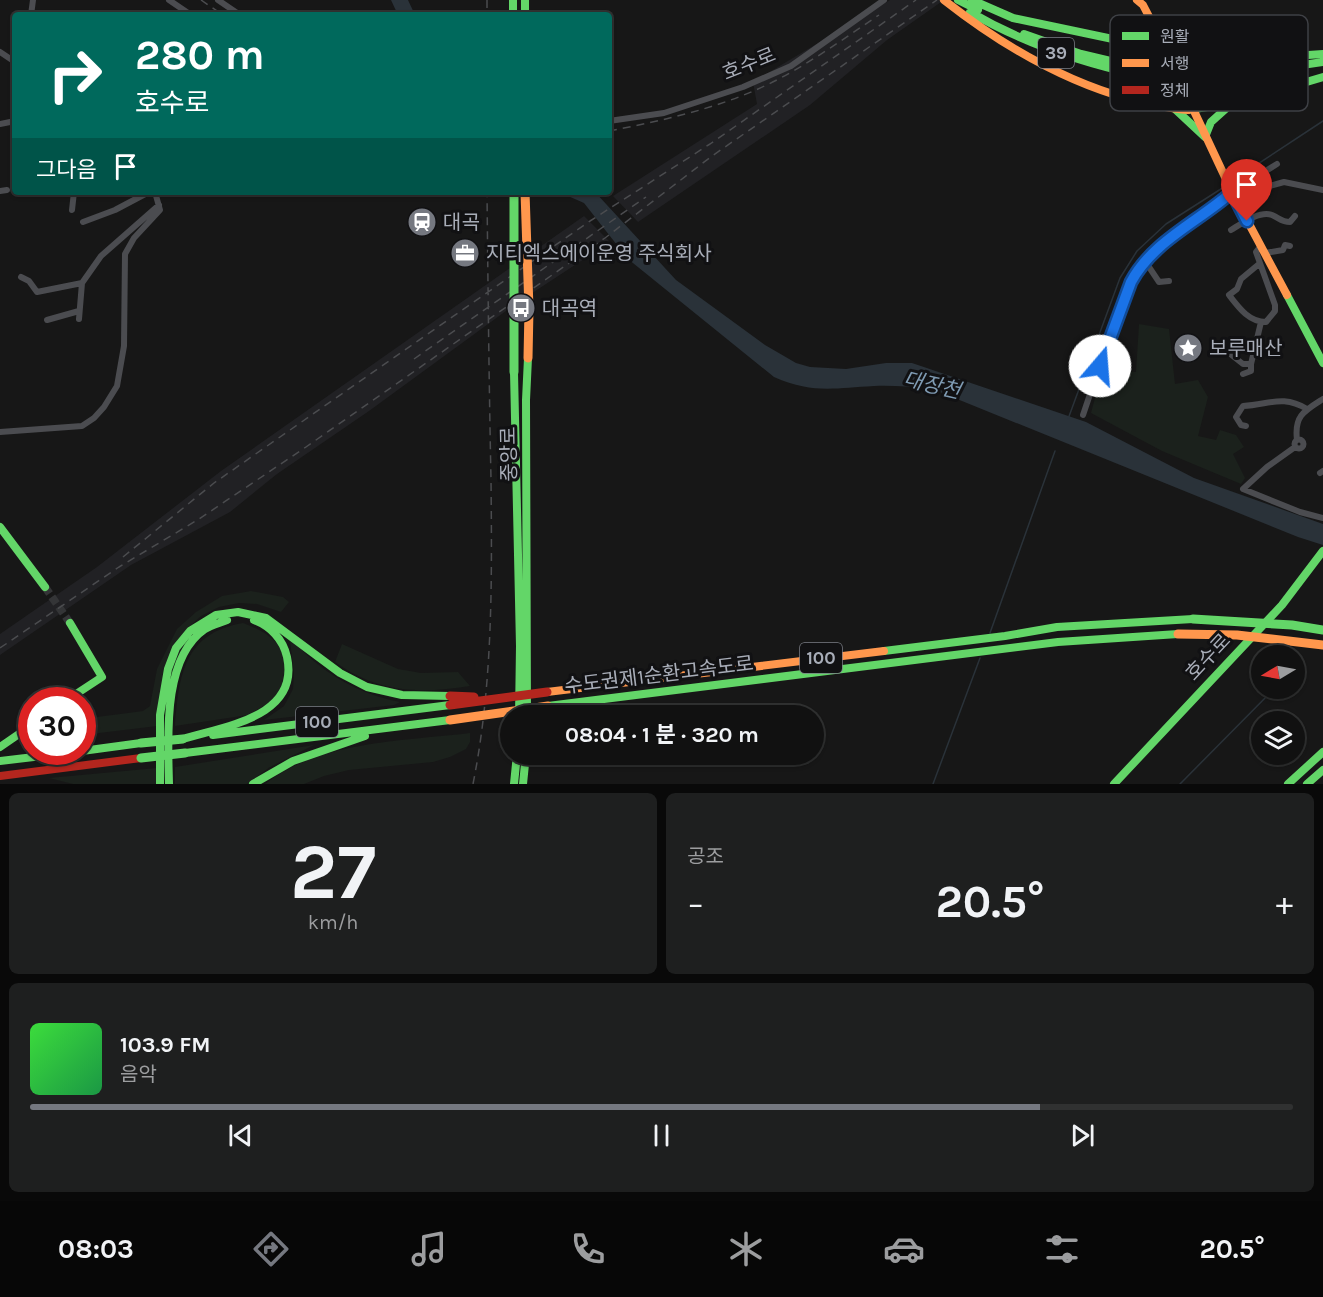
<!DOCTYPE html>
<html lang="ko">
<meta charset="utf-8">
<style>
:root{--surface:#111;--page:#1e1f1f;--text:#f1f3f6;--muted:#9c9d9f;--line:#303131;--accent:#757880}
body{margin:0;font-family:Karla,"Noto Sans KR",sans-serif;background:var(--page);color:var(--text);height:100vh;display:flex;flex-direction:column;font-size:22px;white-space:nowrap}
*{box-sizing:border-box;margin:0}
p{font-size:20px;color:var(--muted)}
.icon{flex:none;width:33px;height:33px;fill:none;stroke:currentColor;stroke-width:2;stroke-linecap:round;stroke-linejoin:round}
.map{position:relative;height:784px;overflow:hidden}
.drawer{display:flex;flex-direction:column;gap:9px;padding:9px;background:#090909;flex:1}
.drawer>*{flex:none}
.top-card{position:absolute;left:12px;top:12px;width:600px;height:183px;border-radius:6px;box-shadow:0 2px 4px #0004,0 0 0 2px var(--line);background:#00695c;color:#fff;overflow:hidden}
.needle{width:39px;rotate:260deg}
.controls{position:absolute;left:1251px;top:645px;display:grid;gap:12px}
.controls a{display:grid;place-items:center;width:54px;height:54px;border-radius:50%;background:var(--surface);box-shadow:0 2px 4px #0004,0 0 0 2px var(--line);font-size:30px}
.speed{position:absolute;left:18px;top:687px;display:flex;gap:12px;font-size:30px;font-weight:700;text-align:center}
.speed>*{display:grid;place-content:center;width:78px;height:78px;border-radius:50%;background:var(--surface);box-shadow:0 2px 4px #0004,0 0 0 2px var(--line);line-height:1}
.speed .limit{border:9px solid #d22;background:#fff;color:#111}
.pin{position:absolute;display:grid;place-items:center;width:51px;height:51px;color:#fff;margin:-62px -26px;border-radius:50% 50% 50% 0;rotate:-45deg;box-shadow:0 0 6px #0007}
.pin .icon{rotate:45deg}
.me{position:absolute;width:66px;margin:-33px;rotate:18deg;stroke-linejoin:round;filter:drop-shadow(0 0 4px #0008)}
.turn{display:flex;align-items:center;gap:21px;height:126px;padding:0 24px;font-size:27px}
.turn .icon{width:78px;height:78px;stroke-width:2.5}
.turn b{display:block;font-size:42px;line-height:51px}
.then{display:flex;align-items:center;height:57px;padding:0 24px;background:#0003;gap:12px;font-size:22px}
.big{font-size:45px;font-weight:700;line-height:1.1}
.drawer .widget{flex:1;display:flex;flex-direction:column;justify-content:center;gap:9px;min-width:0;padding:0 21px;border-radius:9px;background:var(--page)}
.drawer .dial{align-items:center;gap:0}
.dial b{font-size:78px;line-height:1}
.song{display:flex;align-items:center;gap:18px}
.cover{width:72px;height:72px;border-radius:9px;background:linear-gradient(135deg,hsl(120 70% 55%),hsl(140 70% 35%))}
.played{height:6px;border-radius:3px;background:linear-gradient(90deg,var(--accent) 80%,var(--line) 80%)}
.keys{display:flex;justify-content:space-around;direction:ltr}
.heat{display:flex;justify-content:space-between;align-items:center;font-size:33px;direction:ltr}
.drawer .tiles{flex:1;display:grid;gap:9px;grid-template-columns:1fr 1fr}
.widget:last-child{grid-column:span 2}
.trip{position:absolute;left:500px;top:705px;width:324px;height:60px;border-radius:30px;background:var(--surface);box-shadow:0 2px 4px #0004,0 0 0 2px var(--line);font-weight:700;line-height:60px;text-align:center}
.dock{display:flex;height:96px;justify-content:space-around;align-items:center;background:#070707;color:var(--muted)}
.dock .icon{width:42px;height:42px}
.dock .active{color:var(--accent)}
.dock b{font-size:27px;color:var(--text)}
.map>svg:first-child{display:block}
.built{fill:#212124}
.green{fill:#1b211c}
.water{fill:#2a3239}
.lines{fill:none;stroke-linecap:round;stroke-linejoin:round}
.stream{stroke:#2a3239;stroke-width:1.5}
.secondary-tunnel{stroke:#343537;stroke-width:8;stroke-dasharray:8 4;stroke-linecap:butt}
.street{stroke:#4b4c50;stroke-width:6}
.fast{stroke:#63d668;stroke-width:8}
.slow{stroke:#ff974d;stroke-width:8}
.jam{stroke:#b3261e;stroke-width:8}
.rail{stroke:#4b4c4f;stroke-width:1.5;stroke-dasharray:8 6;stroke-linecap:butt}
.fast-bridge{stroke:#63d668;stroke-width:9}
.slow-bridge{stroke:#ff974d;stroke-width:9}
.jam-bridge{stroke:#b3261e;stroke-width:9}
.route-casing{stroke:#114b97;stroke-width:15}
.route{stroke:#1a73e8;stroke-width:10}
.labels{text-anchor:middle;dominant-baseline:central;stroke-width:6;stroke-linejoin:round;paint-order:stroke}
.shield{fill:#111113;stroke:#7b7e86;stroke-width:1.5}
.shield-label{font-size:18px;font-weight:bold;fill:#a8adb8}
.street-label{font-size:20px;fill:#a8adb8;stroke:#111113}
.poi-label{font-size:20px;fill:#a8adb8;stroke:#111113;text-anchor:start}
.water-label{font-size:21px;font-style:italic;fill:#7f9bb3;stroke:#111113}
.key{fill:#111113;stroke:#3e4045;stroke-width:1.5}
.key-label{font-size:16px;fill:#a8adb8}
</style>
<div class="map">
<svg width="1323" height="784" viewBox="0 0 1323 784">
<rect width="100%" height="100%" fill="#171717"/>
<!-- built -->
<path class="built" d="M890,0h54l-57,40 -77,65 -172,117 -25,-26 144,-92 -4,-22z
M584,216l26,26 -96,63 -145,106 -92,63 -47,38 -99,53 -131,90v-21l97,-67 124,-96z"/>
<!-- green -->
<path class="green" d="M1139,324l30,5 6,55 23,-4 10,17 -10,39 18,4 4,-10 16,5 8,12 -11,7 12,24 -4,6 -79,-33 -71,-38 5,-19 9,2 14,-26 17,2z
M251,591l32,6 6,5 -8,10 -24,-8 -18,-1 -20,4 -18,9 -13,12 -31,98 -74,9 -1,-16 61,-8 7,-5 7,-37 20,-40 19,-17 26,-16z
M243,623c41,15 49,33 35,75l-30,17 -73,11c4,-51 9,-93 68,-103z
M280,630c13,10 23,22 35,32 25,21 54,34 85,40l-6,3 -130,15 20,-14 9,-17 1,-16 -4,-32z
M342,644l56,25 23,4 37,-1 12,14c-50,8 -92,7 -135,-24z
M470,733v9l-4,7 -16,8 -17,5 -84,8 -25,6 -20,8h-39c54,-43 139,-43 205,-51z
M314,745l-44,22 -23,17h-72v-17z
M157,768v16h-84l-24,-6z"/>
<!-- water -->
<path class="water" d="M391,0h17l7,15h-17z
M559,192h36l81,88 89,65 31,18 14,4 36,2 40,-6h26l174,59 108,56 129,46v21l-25,-8 -368,-149c-19,-1 -38,-3 -56,-2 -40,2 -61,8 -100,-9l-146,-118 -44,-56z"/>
<g class="lines">
<!-- stream -->
<path class="stream" d="M1232,181l91,-60
M1068,419l52,-141 17,-27 29,-27 58,-37
M990,633l65,-182
M933,784l47,-126
M1180,784l92,-93"/>
<!-- secondary-tunnel -->
<path class="secondary-tunnel" d="M45,587l25,36"/>
<!-- street -->
<path class="street" d="M169,0l22,15
M218,0l22,15
M31,15l2,-15
M0,52l15,10
M609,121l55,-8 79,-26 48,-21 93,-66
M0,124l15,-3
M0,191l7,-1
M1235,199l12,-7 37,-10 39,8
M72,210l2,-18
M83,222l32,-12 34,-18
M1231,230c10,-6 29,-20 41,-15 7,3 10,7 18,7l5,-6
M1265,253l18,-3 2,-5 5,1
M1145,261l14,21 10,-1
M1259,264l-18,15 -4,10 -8,6c10,13 20,27 37,27l9,-11v-6l-19,-53 5,-6
M21,277l8,4 8,11 45,-9
M79,319l3,-36 19,-27 58,-51
M47,320l32,-9
M1229,353l14,11h8l10,-42
M1243,374l8,-3v-7
M1083,415l31,-92 24,-54 24,-24 70,-53 45,-28
M1246,426l-5,-1 -5,-8 7,-11c26,-1 39,-12 64,3
M0,432l82,-6 12,-8 10,-11 13,-21 7,-40 1,-92 9,-16 26,-28 -5,-18
M1294.5 444a4.5 4.5 0 1 1 9 0a4.5 4.5 0 1 1-9 0Z
M1297,440c-3,-24 7,-29 26,-41
M1295,447l-28,20 -24,22 57,23 23,6
M1320,473l3,-2"/>
<!-- fast -->
<path class="fast" d="M513,0v15
M525,0v15
M958,0l20,10
M972,0l41,18 152,32 114,7 44,-3
M970,12c53,31 109,50 169,63
M1024,34l57,20 59,14
M1137,45l19,-15 27,20
M1213,74l35,-1 75,-11
M1213,81l37,-2
M1175,109l30,28 6,-15 20,-18
M1188,110l51,-8 84,-25
M1287,295l36,68
M514,372l6,274 -1,70
M0,527l45,60
M884,651l121,-15 52,-9 136,-8
M67,700l35,-23 -32,-54
M548,706l510,-64 120,-8
M527,716l-1,-316 2,-42
M213,735l237,-30
M183,739c42,-13 117,-22 104,-82 -4,-18 -17,-31 -33,-37
M0,747l32,-22
M82,751l59,-8
M185,753l265,-33
M0,761l76,-9
M160,784v-69l8,-46 8,-21 14,-17 26,-16 22,-3 28,6 74,55 27,14 35,8 48,1
M169,784c-1,-45 -7,-126 36,-155 7,-4 15,-6 22,-9
M253,784l40,-23 72,-25
M514,784l3,-30
M523,784l3,-30
M1114,784l168,-179 41,-54
M1288,784l35,-32
M1307,784l16,-14"/>
<!-- slow -->
<path class="slow" d="M944,0c56,44 116,80 185,99 19,5 39,10 59,11
M1137,0l6,5 13,25 76,162 55,103
M547,692l337,-41"/>
<!-- jam -->
<path class="jam" d="M0,776l141,-18"/>
<!-- rail -->
<path class="rail" d="M201,0l22,15
M487,0v15
M609,131c51,-10 102,-21 149,-42 43,-19 82,-48 121,-74
M414,359l232,-162
M123,557l91,-74 376,-262 120,-77 206,-144
M0,648l119,-81 80,-48 107,-72 299,-209 107,-82 225,-156
M473,784c20,-100 19,-203 18,-305 -2,-95 -3,-191 -4,-287"/>
<!-- fast-bridge -->
<path class="fast-bridge" d="M1140,68l34,5 39,1
M514,192v180
M1193,619l99,6 31,5
M141,743l42,-4
M141,758l44,-5"/>
<!-- slow-bridge -->
<path class="slow-bridge" d="M525,192l4,117 -1,49
M1178,634l59,1 86,10
M450,720l98,-14"/>
<!-- jam-bridge -->
<path class="jam-bridge" d="M1139,75l38,5 36,1
M450,696l24,1
M450,705l97,-13"/>
</g>
<g class="lines">
<!-- route casing -->
<g class="route-casing">
<path id="route" d="M1100,366l31,-84c22,-41 67,-60 101,-90l15,29"/>
</g>
<!-- route -->
<use href="#route" class="route"/>
</g>
<!-- icons -->
<defs>
<g id="station-disc" transform="scale(1.5)"><circle r="9.5" fill="#757880" stroke="#111113"/><path d="M-3-6H3Q5-6 5-4V2Q5 4 3 4L4.5 6H3L1.5 4h-3L-3 6H-4.5L-3 4Q-5 4-5 2V-4Q-5-6-3-6ZM-3.5-4v3h7v-3ZM-3.5 1v1.5H-2V1ZM2 1v1.5H3.5V1Z" fill="#fff"/></g>
<g id="office-disc" transform="scale(1.5)"><circle r="9.5" fill="#757880" stroke="#111113"/><path d="M-6-3h4V-5.5h4V-3h4V5H-6ZM-1-4.5V-3h2v-1.5ZM-6 0V1H6V0Z" fill="#fff"/></g>
<g id="bus-disc" transform="scale(1.5)"><circle r="9.5" fill="#757880" stroke="#111113"/><path d="M-5-6H5V4H4V6H2V4H-2V6H-4V4H-5ZM-3.5-4V0h7V-4ZM-3.5 1.2v1.5H-2V1.2ZM2 1.2v1.5H3.5V1.2Z" fill="#fff"/></g>
<g id="sight-disc" transform="scale(1.5)"><circle r="9.5" fill="#757880" stroke="#111113"/><path d="M0-6L1.8-2.2L6-1.7L2.9 1.2L3.7 5.4L0 3.3L-3.7 5.4L-2.9 1.2L-6-1.7L-1.8-2.2Z" fill="#fff"/></g>
</defs>
<g fill-rule="evenodd">
<use href="#station-disc" x="422" y="222"/>
<use href="#office-disc" x="465" y="253"/>
<use href="#bus-disc" x="521" y="308"/>
<use href="#sight-disc" x="1188" y="348"/>
</g>
<g class="labels">
<!-- shield labels -->
<g class="shield">
<rect x="1038" y="38" width="36" height="30" rx="4.5"/>
<rect x="800" y="643" width="42" height="30" rx="4.5"/>
<rect x="296" y="707" width="42" height="30" rx="4.5"/>
</g>
<g class="shield-label">
<text x="1056" y="53">39</text>
<text x="821" y="658">100</text>
<text x="317" y="722">100</text>
</g>
<!-- street labels -->
<g class="street-label">
<text transform="translate(749 64) rotate(-22)">호수로</text>
<text transform="translate(509 454) rotate(-91)">중앙로</text>
<text transform="translate(1208 657) rotate(-47)">호수로</text>
<text transform="translate(659 675) rotate(-7)">수도권제1순환고속도로</text>
</g>
<!-- poi labels -->
<g class="poi-label">
<text x="443" y="222">대곡</text>
<text x="486" y="253">지티엑스에이운영 주식회사</text>
<text x="542" y="308">대곡역</text>
<text x="1209" y="348">보루매산</text>
</g>
<!-- water labels -->
<g class="water-label">
<text transform="translate(932 385) rotate(13)">대장천</text>
</g>
</g>
<!-- legend -->
<rect x="1110" y="15" width="198" height="96" rx="9" class="key"/>
<rect x="1122" y="32" width="27" height="8" fill="#63d668"/>
<rect x="1122" y="59" width="27" height="8" fill="#ff974d"/>
<rect x="1122" y="86" width="27" height="8" fill="#b3261e"/>
<g class="key-label">
<text x="1160" y="42">원활</text>
<text x="1160" y="69">서행</text>
<text x="1160" y="96">정체</text>
</g>
</svg>
<div class="controls">
<a><svg class="needle" viewBox="-14 -14 28 28"><path d="M0-13l5 13h-10z" fill="#e53935"/><path d="M0 13l5-13h-10z" fill="#9c9d9f"/></svg></a>
<a><svg class="icon" aria-label="layers" viewBox="0 0 24 24"><path d="M12 4l9 5-9 5-9-5zM3 14l9 5 9-5"/></svg></a>
</div>
<div class="speed"><div class="limit">30</div></div>
<div class="pin" style="left:1247px;top:221px;background:#d93025"><svg class="icon" aria-label="arrive" viewBox="0 0 24 24"><path d="M6 21V4h12l-3 4 3 4H6"/></svg></div>
<svg class="me" style="left:1100px;top:366px" viewBox="-20 -20 40 40"><circle r="19" fill="#fff"/><path d="M0-13L10 11 0 6-10 11z" fill="#1a73e8"/></svg>
<div class="trip">08:04 · 1 분 · 320 m</div>
<div class="top-card">
<div class="turn"><svg class="icon" aria-label="right" viewBox="0 0 24 24"><path d="M7 20v-9h11M14 6l5 5-5 5"/></svg><div><b>280 m</b>호수로</div></div>
<div class="then">그다음<svg class="icon" aria-label="arrive" viewBox="0 0 24 24"><path d="M6 21V4h12l-3 4 3 4H6"/></svg></div>
</div>
</div>
<section class="drawer">
<div class="tiles">
<div class="widget dial"><b>27</b><p>km/h</p></div>
<div class="widget"><p>공조</p>
<div class="heat"><a>−</a><b class="big">20.5°</b><a>+</a></div>
</div>
<div class="widget">
<div class="song"><i class="cover"></i><div><b>103.9 FM</b><p>음악</p></div></div>
<div class="played"></div>
<div class="keys"><svg class="icon" aria-label="previous" viewBox="0 0 24 24"><path d="M18 5L8 12l10 7zM5 5v14"/></svg><svg class="icon" aria-label="pause" viewBox="0 0 24 24"><path d="M8 5v14M16 5v14"/></svg><svg class="icon" aria-label="next" viewBox="0 0 24 24"><path d="M6 5l10 7-10 7zM19 5v14"/></svg></div>
</div>
</div>
</section>
<nav class="dock">
<b>08:03</b>
<svg class="icon active" aria-label="directions" viewBox="0 0 24 24"><path d="M12 3l9 9-9 9-9-9zM9 14v-3h6M13 9l2 2-2 2"/></svg>
<svg class="icon" aria-label="music" viewBox="0 0 24 24"><path d="M9 18V5l10-2v13"/><circle cx="6" cy="18" r="3"/><circle cx="16" cy="16" r="3"/></svg>
<svg class="icon" aria-label="phone" viewBox="0 0 24 24"><path d="M5 4h4l2 5-3 2q2 4 5 5l2-3 5 2v4C11 20 4 13 5 4z"/></svg>
<svg class="icon" aria-label="climate" viewBox="0 0 24 24"><path d="M12 3v18M4 7l16 10M4 17L20 7"/></svg>
<svg class="icon" aria-label="car" viewBox="0 0 24 24"><path d="M5 17H2v-5l4-1 3-4h7l3 4 3 1v5h-3M9 17h6M6 11h13"/><circle cx="7" cy="17" r="2"/><circle cx="17" cy="17" r="2"/></svg>
<svg class="icon" aria-label="filters" viewBox="0 0 24 24"><path d="M4 7h16M4 17h16"/><circle cx="9" cy="7" r="2"/><circle cx="15" cy="17" r="2"/></svg>
<b>20.5°</b>
</nav>
